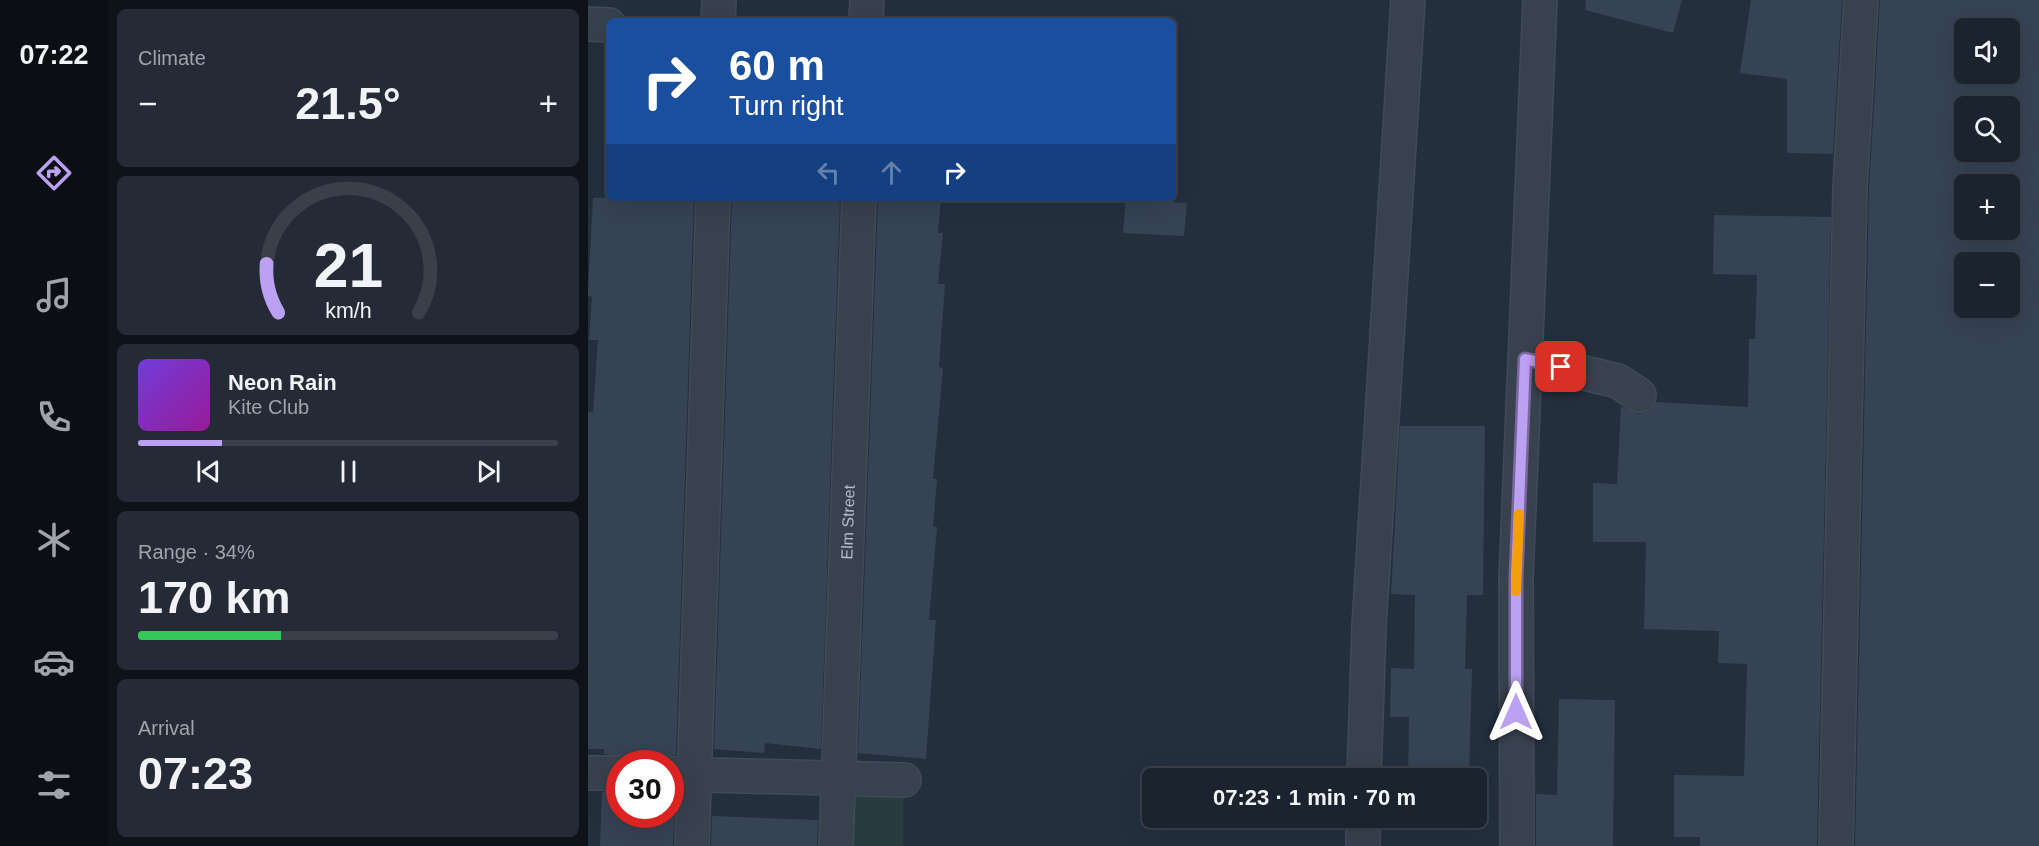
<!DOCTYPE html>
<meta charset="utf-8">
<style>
:root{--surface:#1b232e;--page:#242b36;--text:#f1f3f6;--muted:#a0a4aa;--line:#39404a;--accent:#bca0f2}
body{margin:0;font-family:Helvetica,sans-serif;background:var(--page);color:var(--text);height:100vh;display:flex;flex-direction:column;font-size:22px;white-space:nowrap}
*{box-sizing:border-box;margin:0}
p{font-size:20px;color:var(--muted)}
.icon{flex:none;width:33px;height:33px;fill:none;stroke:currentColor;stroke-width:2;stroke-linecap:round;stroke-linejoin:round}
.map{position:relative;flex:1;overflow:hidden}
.drawer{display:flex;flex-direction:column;gap:9px;padding:9px;background:#0f1319;width:480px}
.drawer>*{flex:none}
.hud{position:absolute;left:18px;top:18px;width:570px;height:183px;border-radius:9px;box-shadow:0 6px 24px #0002,0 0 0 2px var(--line);background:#1a4fa0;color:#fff;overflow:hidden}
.fabs{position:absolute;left:1366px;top:18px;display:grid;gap:12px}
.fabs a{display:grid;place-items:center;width:66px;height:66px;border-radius:9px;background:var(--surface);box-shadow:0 6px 24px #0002,0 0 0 2px var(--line);font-size:30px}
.speed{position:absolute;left:18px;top:750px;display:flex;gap:12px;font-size:30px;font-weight:700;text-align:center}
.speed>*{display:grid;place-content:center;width:78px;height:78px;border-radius:50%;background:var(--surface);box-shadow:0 6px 24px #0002,0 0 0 2px var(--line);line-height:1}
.speed .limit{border:9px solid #d22;background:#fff;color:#111}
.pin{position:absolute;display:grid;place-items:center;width:51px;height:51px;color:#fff;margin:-26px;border-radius:12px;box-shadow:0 3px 9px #0006}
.me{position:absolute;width:66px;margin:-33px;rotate:0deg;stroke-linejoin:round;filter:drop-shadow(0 0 4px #0008)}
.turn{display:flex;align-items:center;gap:21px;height:126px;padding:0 24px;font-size:27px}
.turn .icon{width:78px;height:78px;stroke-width:2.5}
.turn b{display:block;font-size:42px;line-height:51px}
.lanes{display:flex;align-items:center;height:57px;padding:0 24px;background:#0003;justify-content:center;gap:30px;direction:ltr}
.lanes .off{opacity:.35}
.big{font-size:45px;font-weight:700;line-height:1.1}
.drawer .widget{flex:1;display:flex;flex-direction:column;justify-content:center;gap:9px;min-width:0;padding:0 21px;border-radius:9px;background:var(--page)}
.drawer .dial{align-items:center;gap:0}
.dial svg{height:156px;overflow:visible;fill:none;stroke:var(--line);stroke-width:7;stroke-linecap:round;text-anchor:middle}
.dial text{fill:var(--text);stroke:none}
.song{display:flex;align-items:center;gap:18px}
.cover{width:72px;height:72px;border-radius:9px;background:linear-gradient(135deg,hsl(260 70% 55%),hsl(300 70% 35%))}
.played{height:6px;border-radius:3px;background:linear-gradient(90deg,var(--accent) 20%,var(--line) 20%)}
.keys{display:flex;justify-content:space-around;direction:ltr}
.heat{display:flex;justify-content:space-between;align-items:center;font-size:33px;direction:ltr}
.charge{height:9px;border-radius:4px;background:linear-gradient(90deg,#34c759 34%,var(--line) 0)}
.trip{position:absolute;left:554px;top:768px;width:345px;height:60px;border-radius:9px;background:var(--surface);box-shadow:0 6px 24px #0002,0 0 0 2px var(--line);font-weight:700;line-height:60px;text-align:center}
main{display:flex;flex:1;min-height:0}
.dock{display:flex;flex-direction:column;width:108px;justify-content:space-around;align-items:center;background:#0b0e12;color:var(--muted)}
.dock .icon{width:42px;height:42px}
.dock .on{color:var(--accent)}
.dock b{font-size:27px;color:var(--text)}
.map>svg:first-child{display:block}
.green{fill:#263c3f}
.building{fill:#364354;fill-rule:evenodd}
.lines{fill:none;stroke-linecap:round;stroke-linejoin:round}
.minor-casing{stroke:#414a57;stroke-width:36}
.minor{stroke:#38414e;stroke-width:33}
.route-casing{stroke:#7a689d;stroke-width:15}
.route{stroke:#bca0f2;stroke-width:10}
.slow{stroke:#f59e0b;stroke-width:10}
.labels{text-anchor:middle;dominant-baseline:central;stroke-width:6;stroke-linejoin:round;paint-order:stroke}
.street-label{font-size:16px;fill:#b4bcc9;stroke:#1d2633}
</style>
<main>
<nav class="dock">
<b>07:22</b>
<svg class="icon on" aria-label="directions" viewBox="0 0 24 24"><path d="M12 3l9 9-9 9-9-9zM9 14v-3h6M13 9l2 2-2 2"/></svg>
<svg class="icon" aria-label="music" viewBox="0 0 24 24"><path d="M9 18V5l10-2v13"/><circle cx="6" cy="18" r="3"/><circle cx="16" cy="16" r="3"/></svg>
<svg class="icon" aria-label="phone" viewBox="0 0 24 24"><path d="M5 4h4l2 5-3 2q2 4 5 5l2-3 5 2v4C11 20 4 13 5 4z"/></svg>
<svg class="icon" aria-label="climate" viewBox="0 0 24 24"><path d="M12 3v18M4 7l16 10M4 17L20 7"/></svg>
<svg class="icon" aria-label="car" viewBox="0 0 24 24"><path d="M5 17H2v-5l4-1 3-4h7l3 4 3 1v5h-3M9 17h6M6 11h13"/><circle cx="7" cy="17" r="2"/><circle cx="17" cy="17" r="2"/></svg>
<svg class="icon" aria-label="filters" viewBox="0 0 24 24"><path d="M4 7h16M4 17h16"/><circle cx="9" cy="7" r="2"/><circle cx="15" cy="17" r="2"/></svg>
</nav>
<section class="drawer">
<div class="widget"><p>Climate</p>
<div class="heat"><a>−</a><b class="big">21.5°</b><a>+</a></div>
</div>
<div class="widget dial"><svg viewBox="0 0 100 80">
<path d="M14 69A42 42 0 1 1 86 69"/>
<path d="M14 69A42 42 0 0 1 8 44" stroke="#bca0f2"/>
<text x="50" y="56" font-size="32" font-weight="700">21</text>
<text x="50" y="72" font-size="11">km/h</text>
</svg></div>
<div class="widget">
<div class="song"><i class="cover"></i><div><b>Neon Rain</b><p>Kite Club</p></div></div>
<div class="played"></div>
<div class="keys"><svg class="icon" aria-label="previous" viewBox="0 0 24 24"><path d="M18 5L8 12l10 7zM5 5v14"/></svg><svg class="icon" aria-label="pause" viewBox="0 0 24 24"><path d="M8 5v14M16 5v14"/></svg><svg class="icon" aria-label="next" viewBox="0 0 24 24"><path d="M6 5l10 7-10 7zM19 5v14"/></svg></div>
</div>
<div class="widget"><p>Range · 34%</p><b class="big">170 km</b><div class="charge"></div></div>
<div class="widget"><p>Arrival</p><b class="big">07:23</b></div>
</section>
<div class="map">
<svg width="1451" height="846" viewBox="0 0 1451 846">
<rect width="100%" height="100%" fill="#242f3e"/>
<!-- green -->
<path class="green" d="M260,790l55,2v54h-57z"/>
<!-- building -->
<path class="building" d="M998,0h96l-9,33 -88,-23z
M1163,0h91l-9,154 -46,-1v-74l-47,-6z
M1292,0h159v846h-184l14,-657zM1377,28h45v46h-45zM1377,106h45v46h-45zM1377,184h45v46h-45zM1377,262h45v46h-45z
M5,198h101l-18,557 -14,2 -7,7h-19l-7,-7 -25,-3v-5h-16v-337h5l5,-72h-9l3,-43 -4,-1v-5z
M144,198h108l-19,551 -56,-6 -1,10 -50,-4z
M290,198h63l-3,35h5l-5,51h7l-6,83 4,1 -10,111h4l-4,47 4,1 -8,93h7l-10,139 -68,-6z
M538,198h31v3l30,2 -3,33 -61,-3z
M1126,215l117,2 -14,629h-117v-9h-26v-62l70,1 3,-112 -29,-1 1,-32 -75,-2 2,-87h-53v-59l24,1 4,-78 17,8 10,-3 8,-9 92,5 1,-68h6l2,-64 -44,-1z
M812,426h85l-2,169h-16l-2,74h7l-3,109h-61l1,-61h-19l1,-49 23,1 1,-74 -24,-1z
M971,699l56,1 -2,146h-77v-52l21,1z
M14,792h18v22h50v-21h5l-2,53h-73z
M124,816l106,4 -1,26h-106z
M819,818h61v3l-61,-1z"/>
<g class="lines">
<!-- minor casing -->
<g class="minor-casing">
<g id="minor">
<path d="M130,21l1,-21"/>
<path d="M278,21l1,-21"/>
<path d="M0,24l21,1"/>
<path d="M937,359l93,22 21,14"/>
<path d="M0,773h32"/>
<path d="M82,774l234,6"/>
<path d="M776,778l5,-152 39,-626"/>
<path d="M104,846l21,-648"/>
<path id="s1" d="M248,846l23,-648"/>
<path d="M775,846v-28"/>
<path d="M929,846l-1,-268 24,-578"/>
<path d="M1248,846l14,-658 11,-188"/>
</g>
</g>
<!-- minor -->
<use href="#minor" class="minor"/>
</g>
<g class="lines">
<!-- route casing -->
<g class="route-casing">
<path id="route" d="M928,712v-134l9,-219 36,8"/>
</g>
<!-- route -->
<use href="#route" class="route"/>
<!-- slow -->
<path class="slow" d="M928,591l3,-77"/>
</g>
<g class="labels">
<!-- street labels -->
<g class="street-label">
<text stroke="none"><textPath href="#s1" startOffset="324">Elm Street</textPath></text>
</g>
</g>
</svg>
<div class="fabs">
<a><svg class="icon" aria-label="sound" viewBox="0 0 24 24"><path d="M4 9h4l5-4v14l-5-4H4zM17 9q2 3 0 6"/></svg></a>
<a><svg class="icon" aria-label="search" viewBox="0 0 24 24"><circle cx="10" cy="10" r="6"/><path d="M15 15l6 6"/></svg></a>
<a>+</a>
<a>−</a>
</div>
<div class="speed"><div class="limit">30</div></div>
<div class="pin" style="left:973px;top:367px;background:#d93025"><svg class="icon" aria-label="arrive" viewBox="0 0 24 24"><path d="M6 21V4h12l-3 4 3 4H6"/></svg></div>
<svg class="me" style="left:928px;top:712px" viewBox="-20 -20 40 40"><path d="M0-17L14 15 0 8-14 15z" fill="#bca0f2" stroke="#fff" stroke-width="4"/></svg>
<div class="trip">07:23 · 1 min · 70 m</div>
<div class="hud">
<div class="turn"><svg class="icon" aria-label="right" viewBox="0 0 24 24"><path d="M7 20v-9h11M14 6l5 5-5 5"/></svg><div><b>60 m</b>Turn right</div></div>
<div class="lanes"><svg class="icon off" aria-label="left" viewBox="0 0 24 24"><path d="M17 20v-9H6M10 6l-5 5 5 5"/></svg><svg class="icon off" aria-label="ahead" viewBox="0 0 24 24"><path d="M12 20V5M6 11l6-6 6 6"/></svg><svg class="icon" aria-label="right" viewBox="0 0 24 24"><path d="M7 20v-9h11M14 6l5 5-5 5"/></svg></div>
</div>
</div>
</main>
